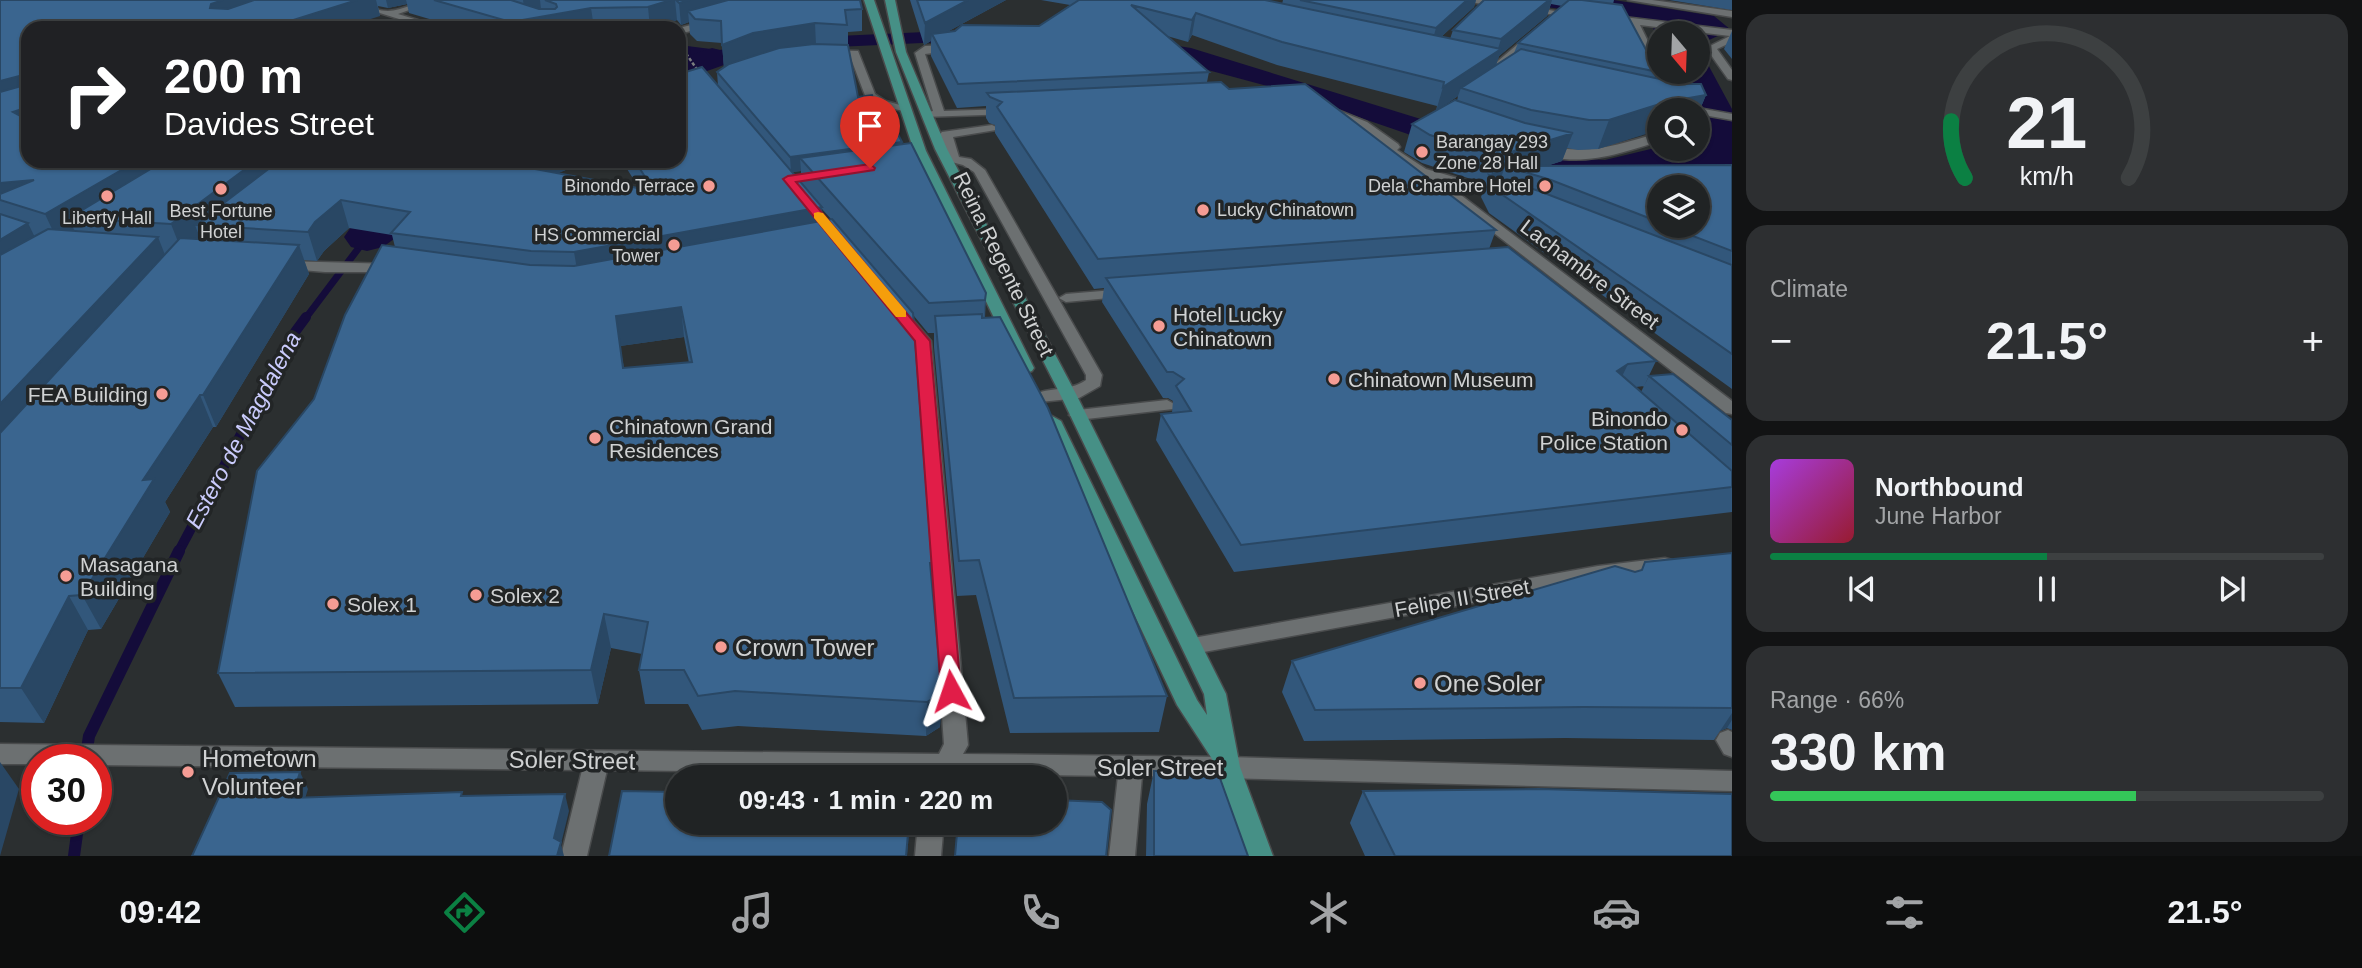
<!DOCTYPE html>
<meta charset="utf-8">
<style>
:root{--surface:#202324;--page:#2d2f31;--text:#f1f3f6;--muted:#a2a4a6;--line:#3d4041;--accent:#0b8043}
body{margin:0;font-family:Helvetica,sans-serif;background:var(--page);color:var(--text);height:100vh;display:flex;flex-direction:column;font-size:26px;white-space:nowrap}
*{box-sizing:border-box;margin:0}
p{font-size:23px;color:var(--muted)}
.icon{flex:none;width:38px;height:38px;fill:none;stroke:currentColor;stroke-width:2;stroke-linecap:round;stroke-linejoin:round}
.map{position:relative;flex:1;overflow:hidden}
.side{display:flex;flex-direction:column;gap:14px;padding:14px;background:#121314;width:630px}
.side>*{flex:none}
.top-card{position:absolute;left:21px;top:21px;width:665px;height:147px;border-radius:21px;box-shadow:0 2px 5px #0004,0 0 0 2px var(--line);background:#202124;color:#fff;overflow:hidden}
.needle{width:46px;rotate:161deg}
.fabs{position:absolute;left:1647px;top:21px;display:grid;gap:14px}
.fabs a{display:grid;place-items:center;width:63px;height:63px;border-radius:50%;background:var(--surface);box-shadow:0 2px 5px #0004,0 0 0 2px var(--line);font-size:35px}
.speed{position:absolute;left:21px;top:744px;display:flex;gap:14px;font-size:35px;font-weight:700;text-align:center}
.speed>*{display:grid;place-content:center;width:91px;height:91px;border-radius:50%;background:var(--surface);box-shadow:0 2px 5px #0004,0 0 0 2px var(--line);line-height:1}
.speed .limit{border:10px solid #d22;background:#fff;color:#111}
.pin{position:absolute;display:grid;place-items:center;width:60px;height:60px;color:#fff;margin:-72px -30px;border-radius:50% 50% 50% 0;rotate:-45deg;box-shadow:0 0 7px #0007}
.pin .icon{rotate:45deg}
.me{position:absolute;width:77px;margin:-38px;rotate:355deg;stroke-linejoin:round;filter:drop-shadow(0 0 5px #0008)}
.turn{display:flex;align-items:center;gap:24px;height:147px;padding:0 28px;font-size:32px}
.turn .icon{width:91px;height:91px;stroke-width:2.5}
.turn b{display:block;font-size:49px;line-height:60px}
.big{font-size:52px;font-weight:700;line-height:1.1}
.side .tile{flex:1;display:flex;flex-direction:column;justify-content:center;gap:10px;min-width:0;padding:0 24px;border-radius:21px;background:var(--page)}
.side .dial{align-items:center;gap:0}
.dial svg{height:182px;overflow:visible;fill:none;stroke:var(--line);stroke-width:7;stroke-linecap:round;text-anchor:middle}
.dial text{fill:var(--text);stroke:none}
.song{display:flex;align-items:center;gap:21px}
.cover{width:84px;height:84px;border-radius:10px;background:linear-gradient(135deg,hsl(280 70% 55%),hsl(350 70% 35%))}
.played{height:7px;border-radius:4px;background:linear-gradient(90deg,var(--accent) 50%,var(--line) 50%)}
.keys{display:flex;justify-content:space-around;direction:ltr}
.heat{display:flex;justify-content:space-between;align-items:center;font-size:38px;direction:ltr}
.charge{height:10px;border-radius:5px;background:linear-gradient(90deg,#34c759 66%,var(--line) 0)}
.trip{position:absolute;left:665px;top:765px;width:402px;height:70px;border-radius:35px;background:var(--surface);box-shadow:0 2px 5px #0004,0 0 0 2px var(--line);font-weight:700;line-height:70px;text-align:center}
.tabs{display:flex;height:112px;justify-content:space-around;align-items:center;background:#0d0e0e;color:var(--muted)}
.tabs .icon{width:49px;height:49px}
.tabs .active{color:var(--accent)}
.tabs b{font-size:32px;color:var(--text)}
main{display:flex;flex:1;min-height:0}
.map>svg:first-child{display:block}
.water{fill:#140c3a}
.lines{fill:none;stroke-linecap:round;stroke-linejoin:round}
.stream-far2{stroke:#140c3a;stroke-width:7}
.stream-far1{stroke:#140c3a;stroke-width:10}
.stream{stroke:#140c3a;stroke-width:12}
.river{fill:#140c3a;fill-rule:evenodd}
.minor-casing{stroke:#494b4c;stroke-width:3}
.major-casing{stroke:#494b4c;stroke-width:3}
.path{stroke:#7b7e7f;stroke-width:2.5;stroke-dasharray:3.5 2;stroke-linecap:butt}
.minor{fill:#6c7071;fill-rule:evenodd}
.major{fill:#469086;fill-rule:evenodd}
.wall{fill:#32577b;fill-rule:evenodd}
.shaded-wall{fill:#294764}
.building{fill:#3a658f;stroke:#294764;stroke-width:2;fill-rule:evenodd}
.route{fill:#e11d48;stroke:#92132f;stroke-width:2}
.slow{fill:#f59e0b}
.poi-dot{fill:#f59c94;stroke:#222526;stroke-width:2.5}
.labels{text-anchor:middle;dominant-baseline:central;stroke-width:7;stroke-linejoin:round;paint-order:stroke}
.far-poi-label{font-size:18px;fill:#d0d2d3;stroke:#222526;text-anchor:end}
.street-label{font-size:21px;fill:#d0d2d3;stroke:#222526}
.poi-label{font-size:21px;fill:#d0d2d3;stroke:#222526;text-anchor:start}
.water-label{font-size:23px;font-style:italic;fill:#cacbfc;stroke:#222526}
.near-poi-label{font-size:24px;fill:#d0d2d3;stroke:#222526;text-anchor:start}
.near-street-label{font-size:24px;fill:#d0d2d3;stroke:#222526}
</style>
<main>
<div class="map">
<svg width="1732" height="856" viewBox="0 0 1732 856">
<rect width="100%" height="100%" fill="#2b2f30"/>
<!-- water -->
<path class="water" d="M1498,0h116l100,16 17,14 -33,15v-12h-39v11l-8,-22z
M947,31l121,2 66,6 57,9 275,85 98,25 41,2 54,-13 39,2v-39h-8l-20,-38h28v-26l34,63v69l-130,2 -136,-26 -195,-67 -119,-32 -187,-14 -129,6 -157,16v-18l40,5 119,-14z"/>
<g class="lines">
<!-- stream-far2 -->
<path class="stream-far2" d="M305,319l62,-82"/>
<!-- stream-far1 -->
<path class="stream-far1" d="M178,553l117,-221 11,-15"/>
<!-- stream -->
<path class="stream" d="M86,756l3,-20 90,-185
M74,856l5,-37"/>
<!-- river -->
<path class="river" d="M712,48l12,3 5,7 -5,7 -45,16v-22z
M450,161h51l-6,9 -26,14 -86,63 -16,4 -16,-4 -7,-10 7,-10z"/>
<!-- minor casing -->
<g class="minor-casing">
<path id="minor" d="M338,0c18,0 33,11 50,11 14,0 31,-11 49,-11l-39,14 46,14h-16z
M1456,0h26l99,15 -5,3z
M1628,0h24l80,11v6z
M1607,15l125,15v12l-15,7 15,21v10l-4,-1 -22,-31 24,-12 -90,-11 19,39v8h4l19,38h-11l-42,-86 -25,-4 -2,-2z
M711,20l5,3 -2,2 -35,9v-6z
M1530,34l8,2 -38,34h-8v-4z
M954,45l4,1v4l-33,4 19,57 64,-2 4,1v4l-89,3v-4l10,-2 -18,-58 10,-7z
M822,50l36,1 17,43 11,7 24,7 -6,3 -25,-5 -13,-8 -16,-42 -24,-1 -4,-1z
M1325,105l42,17 31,22 2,3 -3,3 29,19 84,24v6l-5,1 -60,-17 287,218v13l-6,-1 -299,-232 -2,-4 -40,-24 -2,-3 3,-3 -27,-21 -38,-16 -2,-2z
M1698,108l34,6v6l-34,-6v-4h-5z
M992,125l6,3 -2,2 -43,7 6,20 12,2 14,11 117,205 -2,11 -21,12 -39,4 -8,-5c11,-11 36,-4 54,-17v-5l-112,-203 -11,-7 -23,-6 7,-5 -7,-20 2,-2z
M1659,133v8c-32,11 -92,31 -122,8l6,-4c47,11 72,0 116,-12z
M283,261l111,3 7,4 -7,4h-69l-47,-4 -2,-3z
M1126,289l5,1 2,3 -2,3 -65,6 -7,-4 7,-4z
M901,310l5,2 25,29 37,404 -5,9 265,3 504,14v20l-590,-15 -7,80h-26l9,-80 -166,-2 -1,3h-25l1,-3 -320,-4 -20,86h-26l21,-86 -486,-5v-5h-59v4h-37v-20l939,10 5,-10 -29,-402 -22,-27z
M1167,400l9,5 -3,4 -95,11 -9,-5 9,-5z
M1665,558l7,2 3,5 -3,5 -74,10 -405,74 -8,-2 -3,-6 3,-6 8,-2 405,-72z
M1728,730l4,2v25l-8,-3 -8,-14 4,-7z
M918,822h26l-3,34h-26z"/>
</g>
<!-- major casing -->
<g class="major-casing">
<path id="major" d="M864,0h10l52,151 108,217 -2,3 -6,2 -8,-5 -104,-217z
M885,0h10l11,52 41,97 129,245 150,300 14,73 33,89h-26l-31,-91 -39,-60 -134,-284 9,-5 9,5 136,279 10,15 -3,-21 -144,-300 -125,-245 -39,-97z"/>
</g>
<!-- path -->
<path class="path" d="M683,49l15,22"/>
<!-- minor -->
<use href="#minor" class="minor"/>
<!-- major -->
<use href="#major" class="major"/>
</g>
<!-- wall -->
<path class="wall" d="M0,0h860l2,9v22l-14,1v13l10,52 22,25 22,22 84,149 -1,25 182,378 -8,36 -149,1 -34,-138 -19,1 -23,-249v-14h-6l-14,-17 18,247v17l10,113 -2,34 -14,9 -188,-10 -36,4 -14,-26h-43l-6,-34 3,-16 -31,-6 -13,56 -363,3 -17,-34 96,-274 81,-152 -3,-12 -43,-7 -25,23 -7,10 -13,-1 5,14 -93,153h-3l-48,75 5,10 -69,117 -13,1 -44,93 -44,-1zM407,4l2,9 51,15h194l23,-8 4,5 8,-3 1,12 7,7 25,2 2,25 -7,4 1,14 -39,75h-57l17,27 -81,-15 30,-12h-560v-133l352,-12 -2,-10 10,2zM801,171v11l-9,-10zM822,209l9,10 -8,2zM684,337l5,26 -65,5 -4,-22z
M910,0h96l-59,32 92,-6 31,-21 -29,-5h224l17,4 1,-4h193l-2,7 -33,30 9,2 3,-9 31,-30h130l-1,4 45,68 -2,6 50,17 -8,19v-4l-45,21 -55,18 -20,1 -11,-2 -5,13 -16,5 186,-1v224l-243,-176 -8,-16 5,-13 -64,-21 -18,-11 8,-28 24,-13 1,-5 -160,-41 -85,-30 -4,7 -21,-6 42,36 -2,10 22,7 267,141 -7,19 167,112 -12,25 -8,1 5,5 8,-16 83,44v92l-498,60 -78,-132 5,-26 11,-1 1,-12 -5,-3h-5l-61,-96 2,-14 -10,1 -99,-156v-8l-6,-2 -3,-5v-12l-29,2 -26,-52v-15l-7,4zM1551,4l11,2 -44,37 -4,10 -18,12 3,-9 48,-40zM1458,96l-1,5 -21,10zM1659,187l39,39h-39z
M1669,0h63v10z
M1732,31v28l-8,-10z
M1732,553v177l-5,-2 -7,3 -6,9 -149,-2 -261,3 -22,-49 10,-31 343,-89 6,-2 4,-8z
M1154,771l94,85h-102l1,-52z
M1363,791l369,65h-367l-15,-33z"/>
<!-- shaded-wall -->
<path class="shaded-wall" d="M223,0h70l-75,26 -8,-18 1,-4z
M357,0h19l4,16 -37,12h-75z
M386,0h20l1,4 -19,4z
M523,0h17l1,9 -16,4z
M671,0h4l2,20 -23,8h-4l-2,-21z
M690,0h76l-78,11 1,11 -8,3 -2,-22z
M968,0h38l-72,39 -2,-5 -1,7 -7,4 1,-22z
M1467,0h9l-2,7 -43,39 5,-18z
M1549,0h3l-5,16 -48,40 -5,16 -33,16 -3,8 -22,15 7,-24 54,-35 4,-13z
M591,8l3,20h-82l-1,-6z
M1196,13l-4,22 -4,7 4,-22z
M815,23l1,22 -92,23 -2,-23 31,-12z
M19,76l9,20 -28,12v-27z
M1706,95l-8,19v-4h-39v20l-61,19 11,-29 57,-18z
M28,107v29l-15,-24z
M1573,133l-11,28 -36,12 -21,-7 -5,15 -10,-3 8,-22z
M902,142v16h-102l1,13 -10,1 -1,-15z
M137,161h55l-123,57 6,14 -17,10 -13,-28z
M256,161h43l-104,64 5,13 -18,14 -11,-28z
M517,161h71l-74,30 -6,-27z
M34,180l-34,20v-17z
M341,200l8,28 -25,23 -7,10 -9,-29 7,-10z
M822,207l1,28 -244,46 -5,-29z
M28,223l14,29 -42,25v-37z
M158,237l11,28 -169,191v-52z
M299,245l10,29 -93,153 -13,-32z
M986,293l-2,29 -1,8 2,-30z
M681,307l3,30 -64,9 -4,-30z
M1628,364l-12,25 1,-18z
M200,395l13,32 -48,75 5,10 -69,117 -19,-34 61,-115z
M69,596l19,34 -44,93 -23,-35z
M604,614l7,34 -13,56 -7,-34z
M942,693l-2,34 -14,9 1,-34z
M1732,713v7l-5,8 -7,3z
M0,762l19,27 -19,67z
M300,772l8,17 -8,26 -8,-17z
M565,794l4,17 -8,33 3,12h-7l-3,-18z
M909,822h1l-3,34h-1z"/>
<!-- building -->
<path class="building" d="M0,0h223l-12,4 -1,4 18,1 26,-9h103l-89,28h1h-241v79l-15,5 15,8v41h109l-92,53 -45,-14v-6l34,-14 -34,3v-91l18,-5 1,-11 -19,5z
M434,0h77l28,9h16l2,-2 -1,-3 -11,-4h126l-23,7 -57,1 -80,14z
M676,0h14l-11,3z
M728,0h132l2,9 -17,1 2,15 -32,-2 -62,10 -31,12 -1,-24 -26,-2 -7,-8z
M917,0h51l-43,23z
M1079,0h186l236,49 -58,38 1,-5 -162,-40 -86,-29 -4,7 -61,-15 78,67 -251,12 -26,-50 23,-3 7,-6 77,1z
M1300,0h167l-31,28z
M1484,0h65l-48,39 -48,-9z
M1569,0h13l40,5 36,67 -140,-29z
M814,44l34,1 10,52 14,-2 8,27 11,-1 11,21 -112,15 -73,-85 12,-8 50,-16z
M1521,49l162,35h18l5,11 -40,7 -57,18h-20l-58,-10 -70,-22z
M702,67l120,140 -248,45 -43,-1 -140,-18 19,-21 -69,-12 -26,22 -7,10 -113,-7 84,-64h238l-9,3 146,27 -19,-30h44v-87z
M1221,82l8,7 76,-5 191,146 -398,29 -101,-152 5,-5 -12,-5 -3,-4z
M1455,100l70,23 48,10 -75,23 -68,-21 -18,-11z
M911,143l75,150 -1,7 -56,3 -129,-145z
M164,161h92l-85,63 -102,-6z
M1732,165v86l-65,-25h31v-39h-39v35l-108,-42 -46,-14z
M1489,175l50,16 193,74v89l-235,-163z
M0,214l28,9 -28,17z
M832,219l81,94 19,250h-2l12,130 -15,9 -192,-11 -37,5 -14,-26h-45l9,-48 -44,-8 -13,56 -373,3 39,-202 57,-72 31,-84 37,-70 148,20 44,1zM681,307l11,55 -69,6 -7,-52z
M48,229l110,8 -158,167v-149z
M180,238l119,7 -96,150h-3l-57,85 11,-1 -72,116 -13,1 -48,92h-21v-255z
M1508,247l148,114 -28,3 -11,7 115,100v16l-491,58 -80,-131 30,-3 -15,-25 8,-7 -11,-7h-6l-61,-94z
M982,314v4l18,-1 48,91 119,288 -153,2 -35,-138 -20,1 -24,-245z
M1673,374l59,46v25l-83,-69z
M1732,553v155l-149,-1 -268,3 -23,-49 323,-95 20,6 7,-2 3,-8z
M1217,770l31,86h-94v-85z
M300,772l-8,26 170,-6 -1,4 104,-2 -11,44 7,4 -4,14h-365l38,-83z
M1539,789l193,5v62h-337l-32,-65z
M622,791l55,1v30h232l-3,34h-297z
M1055,800l47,2 9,8 -5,46h-151l3,-34h97z"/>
<!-- route -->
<path class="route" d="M870,164l5,4 -1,2 -78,12 134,159 31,350 -3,6 -7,2 -7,-2 -3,-6 -26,-350 -132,-162 5,-3z"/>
<!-- slow -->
<path class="slow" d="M818,212l5,1 83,98v6h-10l-82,-99v-5z"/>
<!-- markers -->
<g class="poi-dot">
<circle cx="1422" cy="152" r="7"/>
<circle cx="709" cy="186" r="7"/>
<circle cx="1545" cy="186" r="7"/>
<circle cx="221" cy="189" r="7"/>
<circle cx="107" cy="196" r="7"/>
<circle cx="1203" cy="210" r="7"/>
<circle cx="674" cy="245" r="7"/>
<circle cx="1159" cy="326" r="7"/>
<circle cx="1334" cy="379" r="7"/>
<circle cx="162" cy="394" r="7"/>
<circle cx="1682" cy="430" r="7"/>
<circle cx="595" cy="438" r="7"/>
<circle cx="66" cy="576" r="7"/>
<circle cx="476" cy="595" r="7"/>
<circle cx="333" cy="604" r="7"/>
<circle cx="721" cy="647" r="7"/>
<circle cx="1420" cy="683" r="7"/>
<circle cx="188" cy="772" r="7"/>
</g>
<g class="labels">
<!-- far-poi labels -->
<g class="far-poi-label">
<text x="1436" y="142" text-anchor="start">Barangay 293<tspan x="1436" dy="21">Zone 28 Hall</tspan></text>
<text x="695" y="186">Binondo Terrace</text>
<text x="1531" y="186">Dela Chambre Hotel</text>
<text x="1217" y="210" text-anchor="start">Lucky Chinatown</text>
<text x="221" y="211" text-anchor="middle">Best Fortune<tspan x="221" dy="21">Hotel</tspan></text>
<text x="107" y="218" text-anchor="middle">Liberty Hall</text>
<text x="660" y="235">HS Commercial<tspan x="660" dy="21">Tower</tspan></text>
</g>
<!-- street labels -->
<g class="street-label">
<text transform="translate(1004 264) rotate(64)">Reina Regente Street</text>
<text transform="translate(1590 274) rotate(37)">Lachambre Street</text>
<text transform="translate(1462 598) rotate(-10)">Felipe II Street</text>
</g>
<!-- poi labels -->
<g class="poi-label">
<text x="1173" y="314">Hotel Lucky<tspan x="1173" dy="24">Chinatown</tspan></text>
<text x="1348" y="379">Chinatown Museum</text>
<text x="148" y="394" text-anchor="end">FEA Building</text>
<text x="1668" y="418" text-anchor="end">Binondo<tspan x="1668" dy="24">Police Station</tspan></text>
<text x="609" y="426">Chinatown Grand<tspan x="609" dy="24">Residences</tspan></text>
<text x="80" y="564">Masagana<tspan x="80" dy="24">Building</tspan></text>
<text x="490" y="595">Solex 2</text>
<text x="347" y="604">Solex 1</text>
</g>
<!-- water labels -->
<g class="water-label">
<text transform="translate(243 430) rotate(-62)">Estero de Magdalena</text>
</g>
<!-- near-poi labels -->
<g class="near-poi-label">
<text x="735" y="647">Crown Tower</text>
<text x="1434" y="683">One Soler</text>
<text x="202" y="758">Hometown<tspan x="202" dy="28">Volunteer</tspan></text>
</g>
<!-- near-street labels -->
<g class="near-street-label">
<text transform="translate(572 760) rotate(1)">Soler Street</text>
<text x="1160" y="767">Soler Street</text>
</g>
</g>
</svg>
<div class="fabs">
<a><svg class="needle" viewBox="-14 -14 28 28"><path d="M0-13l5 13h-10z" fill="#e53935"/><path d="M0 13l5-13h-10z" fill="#a2a4a6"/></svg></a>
<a><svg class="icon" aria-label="search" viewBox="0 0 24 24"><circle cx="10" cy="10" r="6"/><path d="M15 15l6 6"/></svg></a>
<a><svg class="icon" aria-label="layers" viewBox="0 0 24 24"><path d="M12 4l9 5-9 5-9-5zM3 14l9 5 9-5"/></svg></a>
</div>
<div class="speed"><div class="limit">30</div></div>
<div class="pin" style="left:870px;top:168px;background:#d93025"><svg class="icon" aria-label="arrive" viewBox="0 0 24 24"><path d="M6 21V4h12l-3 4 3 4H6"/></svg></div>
<svg class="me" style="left:951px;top:691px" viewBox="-20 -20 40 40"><path d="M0-17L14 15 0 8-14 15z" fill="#e11d48" stroke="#fff" stroke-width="4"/></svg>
<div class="trip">09:43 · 1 min · 220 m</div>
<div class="top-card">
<div class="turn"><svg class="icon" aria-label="right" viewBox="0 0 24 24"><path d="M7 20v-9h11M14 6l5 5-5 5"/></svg><div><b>200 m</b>Davides Street</div></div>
</div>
</div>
<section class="side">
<div class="tile dial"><svg viewBox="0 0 100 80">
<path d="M14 69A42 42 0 1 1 86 69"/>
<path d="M14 69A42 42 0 0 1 8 44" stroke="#0b8043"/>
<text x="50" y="56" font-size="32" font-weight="700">21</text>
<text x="50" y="72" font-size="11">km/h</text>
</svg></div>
<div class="tile"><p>Climate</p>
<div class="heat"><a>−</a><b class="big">21.5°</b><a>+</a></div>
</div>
<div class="tile">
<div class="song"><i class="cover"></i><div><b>Northbound</b><p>June Harbor</p></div></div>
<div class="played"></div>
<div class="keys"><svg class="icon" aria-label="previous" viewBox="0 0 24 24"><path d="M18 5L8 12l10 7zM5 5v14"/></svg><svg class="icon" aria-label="pause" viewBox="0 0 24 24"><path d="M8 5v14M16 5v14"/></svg><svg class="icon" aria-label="next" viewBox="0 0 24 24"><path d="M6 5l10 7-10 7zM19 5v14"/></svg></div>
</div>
<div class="tile"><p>Range · 66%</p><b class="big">330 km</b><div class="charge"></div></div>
</section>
</main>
<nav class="tabs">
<b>09:42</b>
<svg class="icon active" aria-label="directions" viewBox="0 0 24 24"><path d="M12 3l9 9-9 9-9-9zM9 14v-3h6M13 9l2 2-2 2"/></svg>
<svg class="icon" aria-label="music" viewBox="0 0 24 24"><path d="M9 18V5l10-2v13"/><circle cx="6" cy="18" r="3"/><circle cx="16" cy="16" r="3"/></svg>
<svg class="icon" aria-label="phone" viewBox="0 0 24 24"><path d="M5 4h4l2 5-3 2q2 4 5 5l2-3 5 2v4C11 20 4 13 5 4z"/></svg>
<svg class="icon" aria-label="climate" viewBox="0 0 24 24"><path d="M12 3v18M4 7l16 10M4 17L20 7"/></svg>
<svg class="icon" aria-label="car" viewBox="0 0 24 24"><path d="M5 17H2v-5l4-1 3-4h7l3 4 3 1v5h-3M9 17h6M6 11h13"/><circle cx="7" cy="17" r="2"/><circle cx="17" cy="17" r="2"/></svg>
<svg class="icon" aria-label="filters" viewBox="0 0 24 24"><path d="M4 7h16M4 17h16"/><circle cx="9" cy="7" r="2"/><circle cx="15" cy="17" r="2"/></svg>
<b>21.5°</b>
</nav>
